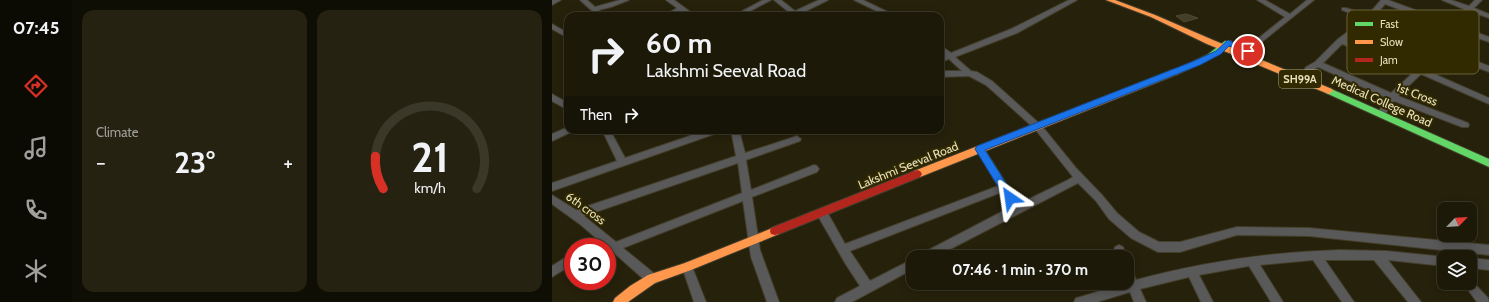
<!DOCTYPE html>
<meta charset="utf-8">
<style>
:root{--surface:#1c1908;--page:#252212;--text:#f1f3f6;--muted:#a0a09c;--line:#3a3829;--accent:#d93025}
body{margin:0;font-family:Cabin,sans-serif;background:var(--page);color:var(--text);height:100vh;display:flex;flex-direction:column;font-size:15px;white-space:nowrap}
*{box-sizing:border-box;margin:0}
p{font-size:13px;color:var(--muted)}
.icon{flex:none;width:22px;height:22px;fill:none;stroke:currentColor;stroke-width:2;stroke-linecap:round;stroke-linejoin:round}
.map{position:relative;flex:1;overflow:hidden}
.sheet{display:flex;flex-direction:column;gap:10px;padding:10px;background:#0f0e04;width:480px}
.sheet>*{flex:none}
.guide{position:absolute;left:12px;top:12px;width:380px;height:122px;border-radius:12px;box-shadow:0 2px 10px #0003,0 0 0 1px var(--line);background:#1c1908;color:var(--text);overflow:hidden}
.needle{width:26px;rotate:65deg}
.fabs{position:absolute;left:885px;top:202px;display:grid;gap:8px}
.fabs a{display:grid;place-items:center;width:40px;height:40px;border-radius:8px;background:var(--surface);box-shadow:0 2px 10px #0003,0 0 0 1px var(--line);font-size:20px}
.speed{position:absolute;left:12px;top:238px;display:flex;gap:8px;font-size:20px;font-weight:700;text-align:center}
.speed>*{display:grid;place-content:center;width:52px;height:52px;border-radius:50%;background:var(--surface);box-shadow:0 2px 10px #0003,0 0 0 1px var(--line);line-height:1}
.speed .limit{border:6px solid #d22;background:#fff;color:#111}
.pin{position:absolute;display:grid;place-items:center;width:34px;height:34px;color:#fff;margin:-17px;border:2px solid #fff;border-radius:50%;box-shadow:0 1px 4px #0007}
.me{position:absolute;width:44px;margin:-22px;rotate:328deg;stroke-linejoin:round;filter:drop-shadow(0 0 3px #0008)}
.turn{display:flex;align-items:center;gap:14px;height:84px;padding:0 16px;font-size:18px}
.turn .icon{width:52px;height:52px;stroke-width:2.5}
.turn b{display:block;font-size:28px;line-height:34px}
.then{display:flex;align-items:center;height:38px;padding:0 16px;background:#0003;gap:8px;font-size:15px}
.big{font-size:30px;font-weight:700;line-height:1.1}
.sheet .widget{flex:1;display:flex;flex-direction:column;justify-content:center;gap:6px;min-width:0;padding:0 14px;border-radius:12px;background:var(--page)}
.sheet .dial{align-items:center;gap:0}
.dial svg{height:104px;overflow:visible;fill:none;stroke:var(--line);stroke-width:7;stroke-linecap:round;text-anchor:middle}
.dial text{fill:var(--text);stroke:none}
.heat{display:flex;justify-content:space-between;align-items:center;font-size:22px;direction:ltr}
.sheet .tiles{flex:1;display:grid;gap:10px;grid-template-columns:repeat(2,1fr)}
.trip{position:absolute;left:354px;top:250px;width:228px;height:40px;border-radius:12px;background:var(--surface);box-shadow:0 2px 10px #0003,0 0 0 1px var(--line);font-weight:700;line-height:40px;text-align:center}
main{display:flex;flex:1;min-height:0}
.menu{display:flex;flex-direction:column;width:72px;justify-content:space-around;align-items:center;background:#0b0a03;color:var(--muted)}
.menu .icon{width:28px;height:28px}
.menu .active{color:var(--accent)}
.menu b{font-size:18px;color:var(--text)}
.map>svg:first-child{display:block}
.building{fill:#433d2a;stroke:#514830}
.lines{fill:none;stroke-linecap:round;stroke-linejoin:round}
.street-casing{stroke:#433e2a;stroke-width:2}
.fast-casing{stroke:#433e2a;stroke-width:2}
.slow-casing{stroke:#433e2a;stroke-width:2}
.jam-casing{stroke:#433e2a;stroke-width:2}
.street{fill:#5a595a;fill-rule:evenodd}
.fast{fill:#63d668;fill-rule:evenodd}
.slow{fill:#ff974d;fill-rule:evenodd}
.jam{fill:#b3261e;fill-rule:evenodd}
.route{fill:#1a73e8;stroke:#114b97}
.labels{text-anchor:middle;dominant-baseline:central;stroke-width:4;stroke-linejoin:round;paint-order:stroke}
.shield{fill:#312900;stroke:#b1aa84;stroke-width:1}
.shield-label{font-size:11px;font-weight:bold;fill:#e8e1bc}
.street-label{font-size:12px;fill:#e8e1bc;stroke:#312900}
.key{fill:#312900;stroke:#686038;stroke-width:1}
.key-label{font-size:11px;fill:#e8e1bc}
</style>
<main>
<nav class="menu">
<b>07:45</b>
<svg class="icon active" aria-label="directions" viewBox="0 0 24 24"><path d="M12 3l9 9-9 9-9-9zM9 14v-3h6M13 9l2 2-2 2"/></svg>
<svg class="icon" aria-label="music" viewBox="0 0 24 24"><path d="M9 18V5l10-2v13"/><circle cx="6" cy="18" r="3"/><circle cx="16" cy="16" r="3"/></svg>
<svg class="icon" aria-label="phone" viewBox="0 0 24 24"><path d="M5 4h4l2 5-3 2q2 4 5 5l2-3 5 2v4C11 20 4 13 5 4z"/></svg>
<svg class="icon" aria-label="climate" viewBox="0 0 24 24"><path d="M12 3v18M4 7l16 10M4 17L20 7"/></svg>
</nav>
<section class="sheet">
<div class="tiles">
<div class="widget"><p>Climate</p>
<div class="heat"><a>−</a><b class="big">23°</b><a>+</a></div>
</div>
<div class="widget dial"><svg viewBox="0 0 100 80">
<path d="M14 69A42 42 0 1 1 86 69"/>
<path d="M14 69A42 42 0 0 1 8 44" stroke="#d93025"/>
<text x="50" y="56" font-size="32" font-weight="700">21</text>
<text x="50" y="72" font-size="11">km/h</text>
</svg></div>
</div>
</section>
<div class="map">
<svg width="937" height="302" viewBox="0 0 937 302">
<rect width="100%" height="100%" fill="#26210b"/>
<!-- building -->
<path class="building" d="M634,14l12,4 -14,4 -8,-6z"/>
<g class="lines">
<!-- street casing -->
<g class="street-casing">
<path id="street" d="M0,0h9l-9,5z
M28,0h7l8,7 25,-7h9l-18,7 -12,3 1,2 -3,2 -6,-4z
M114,0h8l22,16h-8l-7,-5 -10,5h-8l14,-8z
M211,0h8l-30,16h-8z
M222,0h7l14,11 24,-11h9l-28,14 1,2h-15l4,-3z
M302,0h9l33,16h-9z
M517,0h8l-60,33 -62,24 16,14 6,1 15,9 49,44 35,43 26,27 15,18 22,19 20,10h21l57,-15 72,1 180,17v10l-180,-19 -72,-1 -57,17h-22l-27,-14 -22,-19 -13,-18 -18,-18 -143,74h-15l1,-3 90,-47 -9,-15 -152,59 20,30 43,-22v10l-61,33h-17l2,-4 23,-12 -15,-23 -27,-47 -1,-3 1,-3 4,-1 4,1 19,34 153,-58 -22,-37 4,-3 3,1 36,57 47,-23 7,-4 -38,-48 -49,-44 -17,-9 -29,1v-6h22l-13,-12 -9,3v-5l5,-2 -5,-4v-6l11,8 60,-24z
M705,0h8l25,14 17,-14h7l-66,53 -4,-2 1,-2 40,-32z
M829,0h7l68,25 10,-15 -24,-10h9l18,6 6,-6h7l-8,8 15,6v4l-17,-6 -10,15 27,10v5l-31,-11 -12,11 -5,6 48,18v6l-51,-20 -13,18 64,28v6l-68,-30 -23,22 70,27 1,2 -1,2h-6l-68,-26 -10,15h-6l-1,-2 10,-16 -69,-31 -6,4 -3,6h-6l-1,-2 4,-8 9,-5 23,-23 27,-20 -23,-9v-2h4l22,7zM833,4l67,25 -12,9 -5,7 -64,-25zM816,24l64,25 -14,19 -72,-28zM790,44l72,28 -23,21 -68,-30z
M0,24l16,9v5l-16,-9z
M0,94l16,9v7l-16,-9z
M16,127v3h4l-1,2 -19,9v-7z
M52,130h6l15,28 82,-28h14l-1,2 -168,59v-8l65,-22 -14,-29z
M179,130h8l6,23 52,-17 4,3 -1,2 -54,19 5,30 63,-25 3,1 2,3 -2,3 -65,25 8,53 19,52h-12l-16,-45 -8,-56 -120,47 33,27 1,4 -1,4 -4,1 -4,-1 -44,-39 -4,3h-14l1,-3 9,-6 -15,-13 -29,-21v-9l24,15 160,-54zM186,163l4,30 -126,49 -32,-26z
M567,245l4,2 4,10v1l-10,-1 -3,-7 1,-3z
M788,250l46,1 60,6h-2v9l-56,-6 33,42h-13l-34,-42h-49l29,42h-12l-29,-42 -53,5 23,37h-12l-22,-36 -50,9 14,27h-12l-12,-25 -49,12 6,13h-12l-4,-10 -33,10h-23l2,-4 4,-1 47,-14v-17l4,2 5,12c67,-18 135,-28 204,-30z
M21,253v11l-21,13v-11z
M918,258l19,2v10l-19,-2z
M135,262l4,2 15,38h-12l-12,-35 1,-3z
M918,279l18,19 1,4h-12l-14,-19h7z"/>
</g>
<!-- fast casing -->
<g class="fast-casing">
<path id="fast" d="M673,41h6l1,2 -20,15 -34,16 -3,1 -4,-3 36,-17z
M777,88l160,71v8l-163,-74 -1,-2z"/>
</g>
<!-- slow casing -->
<g class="slow-casing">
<path id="slow" d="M554,0h9l40,15 58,25 119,49 1,2 -4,3 -3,-1 -119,-49 -56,-27z
M623,69l4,3 -1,2 -258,103h-6l-2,-3 2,-3z
M223,227l4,1 1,3 -1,3 -88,36 -36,13 -27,19h-15l2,-4 15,-12 18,-11 37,-12z"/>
</g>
<!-- jam casing -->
<g class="jam-casing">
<path id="jam" d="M365,170l3,1 2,3 -2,3 -141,57 -4,1 -4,-1 -1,-3 1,-3z"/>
</g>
<!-- street -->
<use href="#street" class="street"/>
<!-- fast -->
<use href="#fast" class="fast"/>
<!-- slow -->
<use href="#slow" class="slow"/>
<!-- jam -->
<use href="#jam" class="jam"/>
</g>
<!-- route -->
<path class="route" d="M676,40l23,11 -3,2 -19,-7 -8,8 -21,11 -215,85 29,46 1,2 -1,3h-7l-32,-52 2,-3 217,-85 22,-10z"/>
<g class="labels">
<!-- shield labels -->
<rect class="shield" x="727" y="70" width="42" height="18" rx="3"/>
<g class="shield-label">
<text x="748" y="79">SH99A</text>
</g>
<!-- street labels -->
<g class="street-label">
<text transform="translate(865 94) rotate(21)">1st Cross</text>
<text transform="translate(830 101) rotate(24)">Medical College Road</text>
<text transform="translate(356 165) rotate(-22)">Lakshmi Seeval Road</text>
<text transform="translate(34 208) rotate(36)">6th cross</text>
</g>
</g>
<!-- legend -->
<rect x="795" y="10" width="132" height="64" rx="6" class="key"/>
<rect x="803" y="22" width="18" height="4" fill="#63d668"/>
<rect x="803" y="40" width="18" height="4" fill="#ff974d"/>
<rect x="803" y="58" width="18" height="4" fill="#b3261e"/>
<g class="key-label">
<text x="828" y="28">Fast</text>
<text x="828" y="46">Slow</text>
<text x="828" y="64">Jam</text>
</g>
</svg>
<div class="fabs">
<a><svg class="needle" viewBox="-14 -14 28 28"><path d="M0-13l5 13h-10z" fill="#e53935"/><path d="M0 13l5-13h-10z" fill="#a0a09c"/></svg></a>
<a><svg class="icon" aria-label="layers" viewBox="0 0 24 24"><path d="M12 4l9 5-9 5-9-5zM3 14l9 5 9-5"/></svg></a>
</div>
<div class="speed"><div class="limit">30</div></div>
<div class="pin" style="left:696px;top:51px;background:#d93025"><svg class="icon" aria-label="arrive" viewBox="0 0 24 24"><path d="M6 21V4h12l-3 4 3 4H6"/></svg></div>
<svg class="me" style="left:458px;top:198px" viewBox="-20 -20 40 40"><path d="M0-17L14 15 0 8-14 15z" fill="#1a73e8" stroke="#fff" stroke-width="4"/></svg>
<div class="trip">07:46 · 1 min · 370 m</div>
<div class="guide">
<div class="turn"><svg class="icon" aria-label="right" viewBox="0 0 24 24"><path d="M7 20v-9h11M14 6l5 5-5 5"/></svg><div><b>60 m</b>Lakshmi Seeval Road</div></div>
<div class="then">Then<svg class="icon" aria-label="right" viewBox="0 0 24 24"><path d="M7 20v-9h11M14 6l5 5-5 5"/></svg></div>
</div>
</div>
</main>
